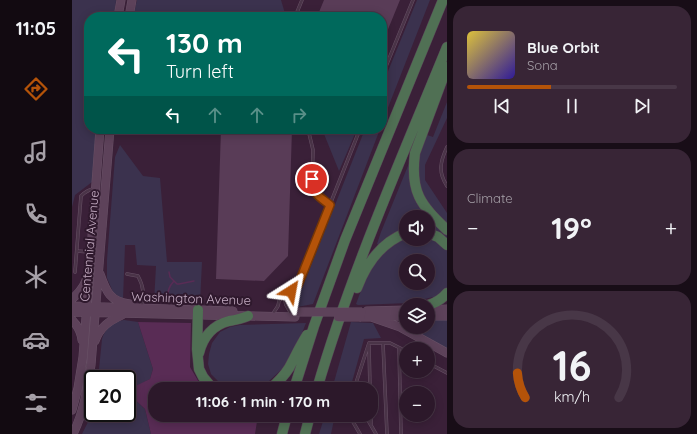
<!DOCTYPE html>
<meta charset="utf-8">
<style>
:root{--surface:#2c182a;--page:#382536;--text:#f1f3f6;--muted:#a6a0a8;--line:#483747;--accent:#b45309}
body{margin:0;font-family:Quicksand,sans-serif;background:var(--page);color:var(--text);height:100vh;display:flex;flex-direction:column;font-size:15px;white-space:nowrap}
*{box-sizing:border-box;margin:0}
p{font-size:13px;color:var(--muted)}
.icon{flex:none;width:22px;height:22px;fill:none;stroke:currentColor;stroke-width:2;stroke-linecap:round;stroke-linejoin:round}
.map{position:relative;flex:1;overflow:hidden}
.details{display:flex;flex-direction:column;gap:6px;padding:6px;background:#180d17;width:250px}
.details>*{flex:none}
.guide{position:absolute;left:12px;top:12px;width:303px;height:122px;border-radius:16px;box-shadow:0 2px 10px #0003,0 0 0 1px var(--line);background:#00695c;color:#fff;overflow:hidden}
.controls{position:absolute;left:327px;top:210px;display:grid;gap:8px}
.controls a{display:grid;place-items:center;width:36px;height:36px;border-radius:50%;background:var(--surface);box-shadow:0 2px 10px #0003,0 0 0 1px var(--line);font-size:20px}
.speed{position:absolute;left:12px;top:370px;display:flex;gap:8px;font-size:20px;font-weight:700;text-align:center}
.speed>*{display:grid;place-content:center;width:52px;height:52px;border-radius:50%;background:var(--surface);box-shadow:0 2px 10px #0003,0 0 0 1px var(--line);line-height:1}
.speed .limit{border:2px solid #111;border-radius:6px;background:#fff;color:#111}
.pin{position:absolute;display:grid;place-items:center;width:34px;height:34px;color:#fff;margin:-17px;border:2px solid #fff;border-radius:50%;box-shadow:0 1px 4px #0007}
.me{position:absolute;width:44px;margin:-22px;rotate:34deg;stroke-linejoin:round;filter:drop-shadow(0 0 3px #0008)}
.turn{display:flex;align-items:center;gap:14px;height:84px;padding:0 16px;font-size:18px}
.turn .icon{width:52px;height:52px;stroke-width:2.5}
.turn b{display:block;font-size:28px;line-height:34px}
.lanes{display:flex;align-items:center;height:38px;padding:0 16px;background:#0003;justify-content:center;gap:20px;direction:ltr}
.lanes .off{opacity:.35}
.big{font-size:30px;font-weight:700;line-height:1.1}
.details .card{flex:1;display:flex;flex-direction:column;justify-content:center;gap:6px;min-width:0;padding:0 14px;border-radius:16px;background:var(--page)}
.details .dial{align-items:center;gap:0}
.dial svg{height:104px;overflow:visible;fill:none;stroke:var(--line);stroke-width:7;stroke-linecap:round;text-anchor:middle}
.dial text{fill:var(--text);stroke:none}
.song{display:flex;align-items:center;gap:12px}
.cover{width:48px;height:48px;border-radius:6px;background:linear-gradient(135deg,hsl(50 70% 55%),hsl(250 70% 35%))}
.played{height:4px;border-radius:2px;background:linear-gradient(90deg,var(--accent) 40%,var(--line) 40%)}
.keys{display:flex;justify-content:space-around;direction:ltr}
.heat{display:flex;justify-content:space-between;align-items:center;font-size:22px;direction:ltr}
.trip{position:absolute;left:76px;top:382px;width:230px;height:40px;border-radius:16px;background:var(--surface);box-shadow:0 2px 10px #0003,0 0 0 1px var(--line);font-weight:700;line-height:40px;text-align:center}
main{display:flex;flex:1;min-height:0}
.tabs{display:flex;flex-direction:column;width:72px;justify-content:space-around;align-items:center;background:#120a11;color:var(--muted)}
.tabs .icon{width:28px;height:28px}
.tabs .on{color:var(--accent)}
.tabs b{font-size:18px;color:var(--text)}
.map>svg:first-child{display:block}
.green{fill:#3b324e;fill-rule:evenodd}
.water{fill:#592c55}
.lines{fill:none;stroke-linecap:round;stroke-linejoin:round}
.stream{stroke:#592c55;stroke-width:1.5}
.building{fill:#593c57}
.service-casing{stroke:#685166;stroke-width:3.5}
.secondary-casing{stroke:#685166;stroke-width:9}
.motorway-casing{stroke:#553e53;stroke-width:11}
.service{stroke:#4a3448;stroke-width:2.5}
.secondary{stroke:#5d425a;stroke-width:8}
.motorway{stroke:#507054;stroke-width:10}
.secondary-bridge-casing{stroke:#685166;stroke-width:9;stroke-linecap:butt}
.secondary-bridge{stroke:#5d425a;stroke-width:8}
.route-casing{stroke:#753606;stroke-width:10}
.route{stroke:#b45309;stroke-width:7}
.labels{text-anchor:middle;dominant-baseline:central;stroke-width:4;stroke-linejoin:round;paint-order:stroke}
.street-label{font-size:13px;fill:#c6aec4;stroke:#2f192d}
</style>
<main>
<nav class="tabs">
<b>11:05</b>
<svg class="icon on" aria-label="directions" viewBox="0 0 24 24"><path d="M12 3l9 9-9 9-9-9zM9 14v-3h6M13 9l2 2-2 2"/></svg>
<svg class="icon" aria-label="music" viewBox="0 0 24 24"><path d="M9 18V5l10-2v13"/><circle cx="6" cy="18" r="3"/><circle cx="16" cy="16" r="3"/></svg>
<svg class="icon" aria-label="phone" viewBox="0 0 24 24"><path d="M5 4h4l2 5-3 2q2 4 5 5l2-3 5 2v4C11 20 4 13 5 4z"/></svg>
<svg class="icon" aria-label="climate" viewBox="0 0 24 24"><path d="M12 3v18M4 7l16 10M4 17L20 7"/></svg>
<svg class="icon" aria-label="car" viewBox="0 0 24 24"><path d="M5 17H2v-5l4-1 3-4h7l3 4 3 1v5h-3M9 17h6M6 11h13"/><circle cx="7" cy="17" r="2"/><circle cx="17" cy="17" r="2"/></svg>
<svg class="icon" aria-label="filters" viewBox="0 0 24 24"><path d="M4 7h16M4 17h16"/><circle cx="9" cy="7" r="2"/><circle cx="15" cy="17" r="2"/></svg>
</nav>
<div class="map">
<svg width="375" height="434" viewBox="0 0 375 434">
<rect width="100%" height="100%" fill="#3a2038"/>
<!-- green -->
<path class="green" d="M0,0h44l-1,17h-26v112h7l-4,53 -17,13 -3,12z
M65,0h144l5,17h-90l-1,-1 -12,-2 -6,3h-44z
M345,0h13l-48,123v-37z
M375,102v16l-22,47v15l22,33v12l-24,-27 -7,-32 8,-32 9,3z
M250,129h35l-18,42z
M293,129h15l-67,175 -16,3 4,-16z
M48,145l23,31 17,2 7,84h35l-2,41 -46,-1 2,-36 -19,-1 -2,-20h-10l-2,55 -10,-8 -6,-14v-18l8,-103z
M340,156l-2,20 37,57v8l-19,-11v-13h-22v13l-27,15 -2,-1 4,-12z
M334,237v2h22v-2h1l18,13v38l-10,11 -4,-2 -24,6 -51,2 -2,-1 10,-27 6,-12 16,-18zM334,261h22v22h-22z
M356,319l19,1v29l-40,-22h21z
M52,320l14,2 15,47 -3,10 -21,11 1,5 15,14 6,25h-69l6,-12 5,-22v13h34v-34h-29l4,-40c3,-10 11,-18 22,-19z
M279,322l22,1 8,15 -17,1 -14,50h-18z
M234,323l-10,25 -14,21 -13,12 -14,8h-24l-10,-5 -10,-10 -3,-10 1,-10 3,-11 8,-11 10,-5 10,-2z
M253,415h10l-4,19h-12z"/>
<!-- water -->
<path class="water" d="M66,322l53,1 -1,44 13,22h-48v26h103l-3,19h-104l-6,-25 -15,-14 -1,-6 21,-10 3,-10z"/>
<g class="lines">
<!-- stream -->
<path class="stream" d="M102,281l3,3h2l15,-3
M96,299c-1,-7 1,-13 6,-18l-4,-4 -1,-5"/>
</g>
<!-- building -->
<path class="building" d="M252,0h76l-18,44v-27h-65z
M149,129h71l-4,127 -24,25 -48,-2z"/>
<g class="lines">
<!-- service casing -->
<g class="service-casing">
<path id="service" d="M223,17l7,-17
M310,76l31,-76
M236,129l5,21 -1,33 1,6 4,5 13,11
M375,147c-7,15 -9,25 0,39
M227,179h13
M5,251l13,1
M3,272l6,-76c4,-4 7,-6 12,-7
M55,274l11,2c6,11 6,19 4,30
M212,297l2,8 4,7
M202,312l4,-6 1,-5 19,-16 62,-156
M311,343l4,91
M297,346l1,43
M327,348l2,86
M356,363l19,10
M282,389l15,-46h21l16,8
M277,415l11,19
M293,415l11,19
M299,415v9"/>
</g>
<!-- secondary casing -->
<g class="secondary-casing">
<path id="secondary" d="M46,17l3,-17
M57,17l3,-17
M28,274c6,17 10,28 30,30
M0,299c7,-6 13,-13 15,-22
M0,306l161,5
M356,310l19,-1
M295,311l39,-1
M0,312l223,5
M356,316h19
M289,317l45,-1
M299,317l29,10 47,26
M0,320c6,6 9,11 10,20
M23,341c5,-14 14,-20 27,-26
M0,410l6,-22 5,-31 17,-228
M1,434c11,-22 14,-45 18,-69l19,-236"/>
</g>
<!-- motorway casing -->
<g class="motorway-casing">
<path id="motorway" d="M375,67l-32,86c-5,39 5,51 32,77
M356,233l10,4 9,8
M285,288c9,-24 25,-46 49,-55
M356,305c8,-2 14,-6 19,-12
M126,310l-1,39 2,20 4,8 10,12
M127,353c4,-16 14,-28 30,-32 6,-1 12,-2 19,-5
M198,389c7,-6 14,-13 19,-21 6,-11 11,-22 18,-33
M222,389l20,-63 31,-86 98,-240
M245,389c34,-117 84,-229 130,-342
M210,434l5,-19
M233,434l5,-19"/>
</g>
<!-- service -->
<use href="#service" class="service"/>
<!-- secondary -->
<use href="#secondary" class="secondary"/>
<!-- motorway -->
<use href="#motorway" class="motorway"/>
<!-- secondary-bridge casing -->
<g class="secondary-bridge-casing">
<path id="secondary-bridge" d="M223,312h67
M266,317h23"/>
</g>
<!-- secondary-bridge -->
<use href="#secondary-bridge" class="secondary-bridge"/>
</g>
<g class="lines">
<!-- route casing -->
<g class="route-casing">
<path id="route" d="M219,291l7,-6 32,-80c-10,-8 -18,-11 -18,-26"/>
</g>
<!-- route -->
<use href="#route" class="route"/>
</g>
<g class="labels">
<!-- street labels -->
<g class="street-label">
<text transform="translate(17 246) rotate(-85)">Centennial Avenue</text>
<text transform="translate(119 298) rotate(2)">Washington Avenue</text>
</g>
</g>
</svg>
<div class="controls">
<a><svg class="icon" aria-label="sound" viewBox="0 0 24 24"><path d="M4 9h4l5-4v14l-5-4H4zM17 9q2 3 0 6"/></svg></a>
<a><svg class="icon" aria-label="search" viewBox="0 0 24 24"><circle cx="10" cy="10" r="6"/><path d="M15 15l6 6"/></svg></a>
<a><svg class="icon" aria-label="layers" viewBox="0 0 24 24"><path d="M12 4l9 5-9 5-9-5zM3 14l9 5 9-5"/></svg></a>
<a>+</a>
<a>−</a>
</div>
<div class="speed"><div class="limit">20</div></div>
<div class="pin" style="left:240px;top:179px;background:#d93025"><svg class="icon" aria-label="arrive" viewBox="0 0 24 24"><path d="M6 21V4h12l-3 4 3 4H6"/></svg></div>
<svg class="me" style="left:219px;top:291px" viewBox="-20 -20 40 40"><path d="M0-17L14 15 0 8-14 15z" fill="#b45309" stroke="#fff" stroke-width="4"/></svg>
<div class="trip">11:06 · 1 min · 170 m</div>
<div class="guide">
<div class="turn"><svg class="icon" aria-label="left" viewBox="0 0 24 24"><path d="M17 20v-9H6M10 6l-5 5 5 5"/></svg><div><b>130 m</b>Turn left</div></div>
<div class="lanes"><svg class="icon" aria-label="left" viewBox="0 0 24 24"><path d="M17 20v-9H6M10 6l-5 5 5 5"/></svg><svg class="icon off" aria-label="ahead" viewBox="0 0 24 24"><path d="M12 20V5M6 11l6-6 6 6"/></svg><svg class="icon off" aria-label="ahead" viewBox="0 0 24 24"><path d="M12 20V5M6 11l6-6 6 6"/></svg><svg class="icon off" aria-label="right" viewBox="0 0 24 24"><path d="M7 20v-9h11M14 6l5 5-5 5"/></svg></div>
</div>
</div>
<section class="details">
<div class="card">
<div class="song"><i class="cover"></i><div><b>Blue Orbit</b><p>Sona</p></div></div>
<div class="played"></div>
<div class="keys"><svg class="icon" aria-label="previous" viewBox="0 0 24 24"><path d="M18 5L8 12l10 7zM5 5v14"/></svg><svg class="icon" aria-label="pause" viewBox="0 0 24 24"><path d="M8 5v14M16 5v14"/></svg><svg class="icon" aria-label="next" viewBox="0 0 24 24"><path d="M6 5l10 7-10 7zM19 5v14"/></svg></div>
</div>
<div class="card"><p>Climate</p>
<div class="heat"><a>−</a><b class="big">19°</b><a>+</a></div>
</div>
<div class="card dial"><svg viewBox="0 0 100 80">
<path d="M14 69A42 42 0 1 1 86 69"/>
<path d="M14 69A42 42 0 0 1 8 50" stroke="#b45309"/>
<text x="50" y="56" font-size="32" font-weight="700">16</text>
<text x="50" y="72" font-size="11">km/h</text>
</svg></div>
</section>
</main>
